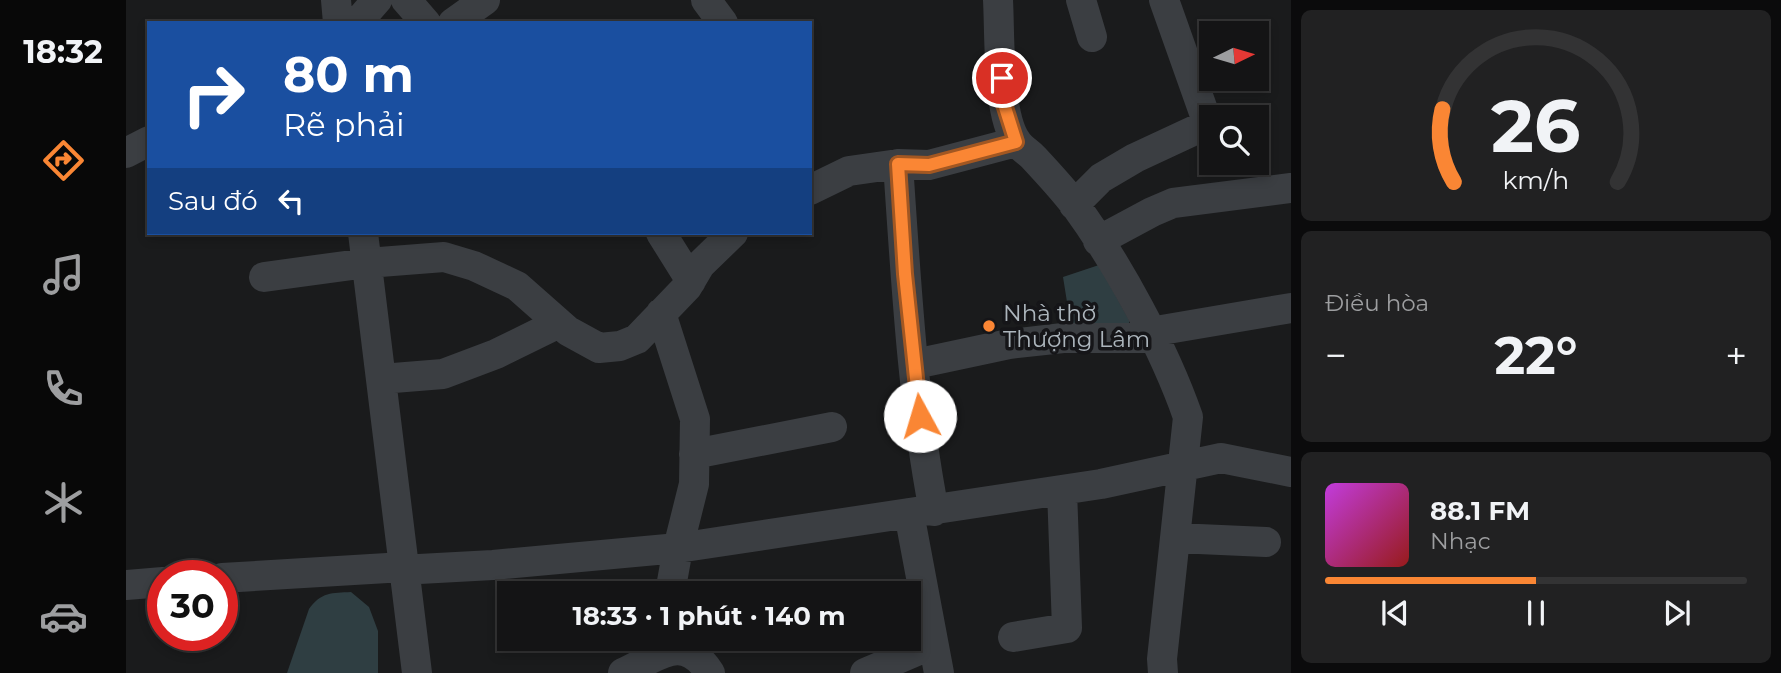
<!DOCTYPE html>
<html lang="vi">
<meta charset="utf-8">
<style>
:root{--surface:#141415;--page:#212122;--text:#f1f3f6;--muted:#9d9ea0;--line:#333334;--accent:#fa8634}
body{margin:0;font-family:Montserrat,sans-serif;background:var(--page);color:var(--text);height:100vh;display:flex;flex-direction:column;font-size:26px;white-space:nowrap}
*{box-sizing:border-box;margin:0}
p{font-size:23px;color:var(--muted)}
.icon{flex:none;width:38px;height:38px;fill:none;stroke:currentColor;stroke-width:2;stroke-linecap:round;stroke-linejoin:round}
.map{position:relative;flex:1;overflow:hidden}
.details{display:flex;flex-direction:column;gap:10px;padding:10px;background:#0b0b0c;width:490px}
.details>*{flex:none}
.banner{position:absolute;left:21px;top:21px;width:665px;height:214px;border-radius:0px;box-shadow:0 4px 10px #0003,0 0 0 2px var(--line);background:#1a4fa0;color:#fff;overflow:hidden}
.needle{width:46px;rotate:85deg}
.tools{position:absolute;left:1073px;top:21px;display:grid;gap:14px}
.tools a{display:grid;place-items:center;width:70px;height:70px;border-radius:0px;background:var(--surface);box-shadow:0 4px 10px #0003,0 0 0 2px var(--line);font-size:35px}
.speed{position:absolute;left:21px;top:560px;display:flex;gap:14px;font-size:35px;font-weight:700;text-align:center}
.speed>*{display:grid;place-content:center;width:91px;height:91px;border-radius:50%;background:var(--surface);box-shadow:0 4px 10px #0003,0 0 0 2px var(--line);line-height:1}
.speed .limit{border:10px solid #d22;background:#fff;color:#111}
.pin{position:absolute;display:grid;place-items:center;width:60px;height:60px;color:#fff;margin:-30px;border:4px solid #fff;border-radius:50%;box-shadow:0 2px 7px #0007}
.me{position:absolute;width:77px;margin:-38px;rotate:354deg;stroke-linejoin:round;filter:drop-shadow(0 0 5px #0008)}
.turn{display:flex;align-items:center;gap:24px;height:147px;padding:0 21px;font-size:32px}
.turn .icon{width:91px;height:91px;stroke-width:2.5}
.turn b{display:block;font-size:49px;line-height:60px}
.then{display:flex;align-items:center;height:66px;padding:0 21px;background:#0003;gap:14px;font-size:26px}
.big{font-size:52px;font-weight:700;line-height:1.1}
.details .widget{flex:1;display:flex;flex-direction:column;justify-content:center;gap:10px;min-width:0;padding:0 24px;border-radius:10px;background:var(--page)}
.details .dial{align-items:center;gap:0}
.dial svg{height:182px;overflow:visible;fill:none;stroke:var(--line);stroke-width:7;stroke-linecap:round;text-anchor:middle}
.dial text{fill:var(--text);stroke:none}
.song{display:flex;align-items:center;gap:21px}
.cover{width:84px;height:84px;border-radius:10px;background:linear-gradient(135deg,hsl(290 70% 55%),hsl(0 70% 35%))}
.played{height:7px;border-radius:4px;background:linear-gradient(90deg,var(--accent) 50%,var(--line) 50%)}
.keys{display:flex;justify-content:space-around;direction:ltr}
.heat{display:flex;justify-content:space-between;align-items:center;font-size:38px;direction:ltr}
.trip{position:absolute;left:371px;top:581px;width:424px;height:70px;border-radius:0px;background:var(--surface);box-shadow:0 4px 10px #0003,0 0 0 2px var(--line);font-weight:700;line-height:70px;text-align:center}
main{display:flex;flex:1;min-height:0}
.dock{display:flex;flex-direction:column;width:126px;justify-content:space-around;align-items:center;background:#080808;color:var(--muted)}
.dock .icon{width:49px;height:49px}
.dock .current{color:var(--accent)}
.dock b{font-size:32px;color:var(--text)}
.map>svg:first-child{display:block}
.water{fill:#2f3e42}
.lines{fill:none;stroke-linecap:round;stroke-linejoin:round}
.minor{stroke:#3b3e42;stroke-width:30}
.route-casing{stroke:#a25722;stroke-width:18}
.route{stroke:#fa8634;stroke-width:12}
.poi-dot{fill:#fa8634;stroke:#151518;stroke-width:2.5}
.labels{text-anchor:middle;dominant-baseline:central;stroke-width:7;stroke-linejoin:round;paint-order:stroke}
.poi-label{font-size:23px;fill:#acb5bc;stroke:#151518;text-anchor:start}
</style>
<main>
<nav class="dock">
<b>18:32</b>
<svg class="icon current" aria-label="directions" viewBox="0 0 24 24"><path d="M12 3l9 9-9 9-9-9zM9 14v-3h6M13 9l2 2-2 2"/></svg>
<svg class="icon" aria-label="music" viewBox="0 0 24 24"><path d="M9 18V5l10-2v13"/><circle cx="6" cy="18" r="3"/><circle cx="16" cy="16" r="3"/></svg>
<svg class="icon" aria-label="phone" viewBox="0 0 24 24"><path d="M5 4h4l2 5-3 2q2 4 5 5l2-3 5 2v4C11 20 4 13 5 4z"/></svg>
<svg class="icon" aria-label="climate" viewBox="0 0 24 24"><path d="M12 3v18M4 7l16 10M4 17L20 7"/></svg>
<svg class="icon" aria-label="car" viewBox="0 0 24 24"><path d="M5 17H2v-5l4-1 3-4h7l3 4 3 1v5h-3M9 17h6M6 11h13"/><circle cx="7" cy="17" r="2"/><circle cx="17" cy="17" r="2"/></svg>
</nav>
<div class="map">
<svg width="1165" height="673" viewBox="0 0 1165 673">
<rect width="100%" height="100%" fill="#1a1b1c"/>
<!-- water -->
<path class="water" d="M973,265l30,55v8l-58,-1 -8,-50z
M225,592l18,15 9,24v42h-91l22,-64c12,-17 23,-16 42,-17z"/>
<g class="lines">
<!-- minor -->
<path class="minor" d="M210,0l2,23
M280,0l20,23
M580,0l17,23
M872,0c2,35 -1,115 19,142 4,6 11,10 16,15 14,15 29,31 42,48 43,59 89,143 113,212l-26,242 1,14
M955,0l11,37
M231,23l20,-23
M327,23l32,-23
M0,153l23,-12
M772,164c8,115 14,233 36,347
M684,190l39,-19 49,-7 31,1 87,-23
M948,205l27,-27 34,-20 73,-34 -44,-124
M237,233l54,440
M535,233l30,48
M972,241l54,-29 21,-9 118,-15
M138,277l103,-14 77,-6 30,9 43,20 51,45 31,17 21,-2 17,-7 50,-52 13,-22 33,-32
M535,313l34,106 -1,65 -16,64 -8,45
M1024,332l141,-24
M789,364l94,-20 54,-6h92
M255,379l62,-5 53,-20 63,-31
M568,454l138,-27
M783,513l30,160
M1050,538l90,4
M96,578l182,-11 15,2 74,-4 185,-17 423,-64 120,-26 70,14
M0,585l37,-3
M887,637l54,-9 -5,-138
M497,673c35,-16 60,-42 87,0
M739,673l68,-29"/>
</g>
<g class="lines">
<!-- route casing -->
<g class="route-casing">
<path id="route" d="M794,416l-15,-142 -7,-110 31,1 87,-23 -13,-41 -1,-23"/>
</g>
<!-- route -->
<use href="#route" class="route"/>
</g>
<!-- markers -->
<circle class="poi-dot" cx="863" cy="326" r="7"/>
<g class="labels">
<!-- poi labels -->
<g class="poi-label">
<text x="877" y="313">Nhà thờ<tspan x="877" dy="26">Thượng Lâm</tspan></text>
</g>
</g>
</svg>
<div class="tools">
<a><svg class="needle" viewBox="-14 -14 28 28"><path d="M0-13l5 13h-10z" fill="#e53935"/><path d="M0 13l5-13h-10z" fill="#9d9ea0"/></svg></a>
<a><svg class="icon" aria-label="search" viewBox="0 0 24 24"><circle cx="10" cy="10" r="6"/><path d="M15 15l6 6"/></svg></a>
</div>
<div class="speed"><div class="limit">30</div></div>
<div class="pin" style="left:876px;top:78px;background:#d93025"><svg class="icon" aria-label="arrive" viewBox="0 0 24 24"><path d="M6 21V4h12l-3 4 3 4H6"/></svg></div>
<svg class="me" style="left:794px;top:416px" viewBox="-20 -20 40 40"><circle r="19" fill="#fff"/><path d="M0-13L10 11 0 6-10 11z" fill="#fa8634"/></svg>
<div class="trip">18:33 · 1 phút · 140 m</div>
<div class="banner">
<div class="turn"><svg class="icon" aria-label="right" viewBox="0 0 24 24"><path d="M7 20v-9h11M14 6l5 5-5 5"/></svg><div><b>80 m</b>Rẽ phải</div></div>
<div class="then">Sau đó<svg class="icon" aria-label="left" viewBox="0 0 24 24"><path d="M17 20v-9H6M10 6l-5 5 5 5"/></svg></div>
</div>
</div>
<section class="details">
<div class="widget dial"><svg viewBox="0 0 100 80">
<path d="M14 69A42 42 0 1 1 86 69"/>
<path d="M14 69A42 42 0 0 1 9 37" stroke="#fa8634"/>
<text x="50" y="56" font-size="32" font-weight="700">26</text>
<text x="50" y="72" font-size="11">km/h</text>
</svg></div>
<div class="widget"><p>Điều hòa</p>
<div class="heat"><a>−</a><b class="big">22°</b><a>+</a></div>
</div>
<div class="widget">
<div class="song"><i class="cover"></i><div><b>88.1 FM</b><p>Nhạc</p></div></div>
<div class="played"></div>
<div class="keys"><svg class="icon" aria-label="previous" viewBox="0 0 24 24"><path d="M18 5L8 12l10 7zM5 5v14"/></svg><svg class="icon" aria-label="pause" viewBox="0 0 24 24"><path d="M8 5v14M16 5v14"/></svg><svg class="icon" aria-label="next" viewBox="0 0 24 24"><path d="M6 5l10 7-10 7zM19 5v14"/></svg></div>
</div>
</section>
</main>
